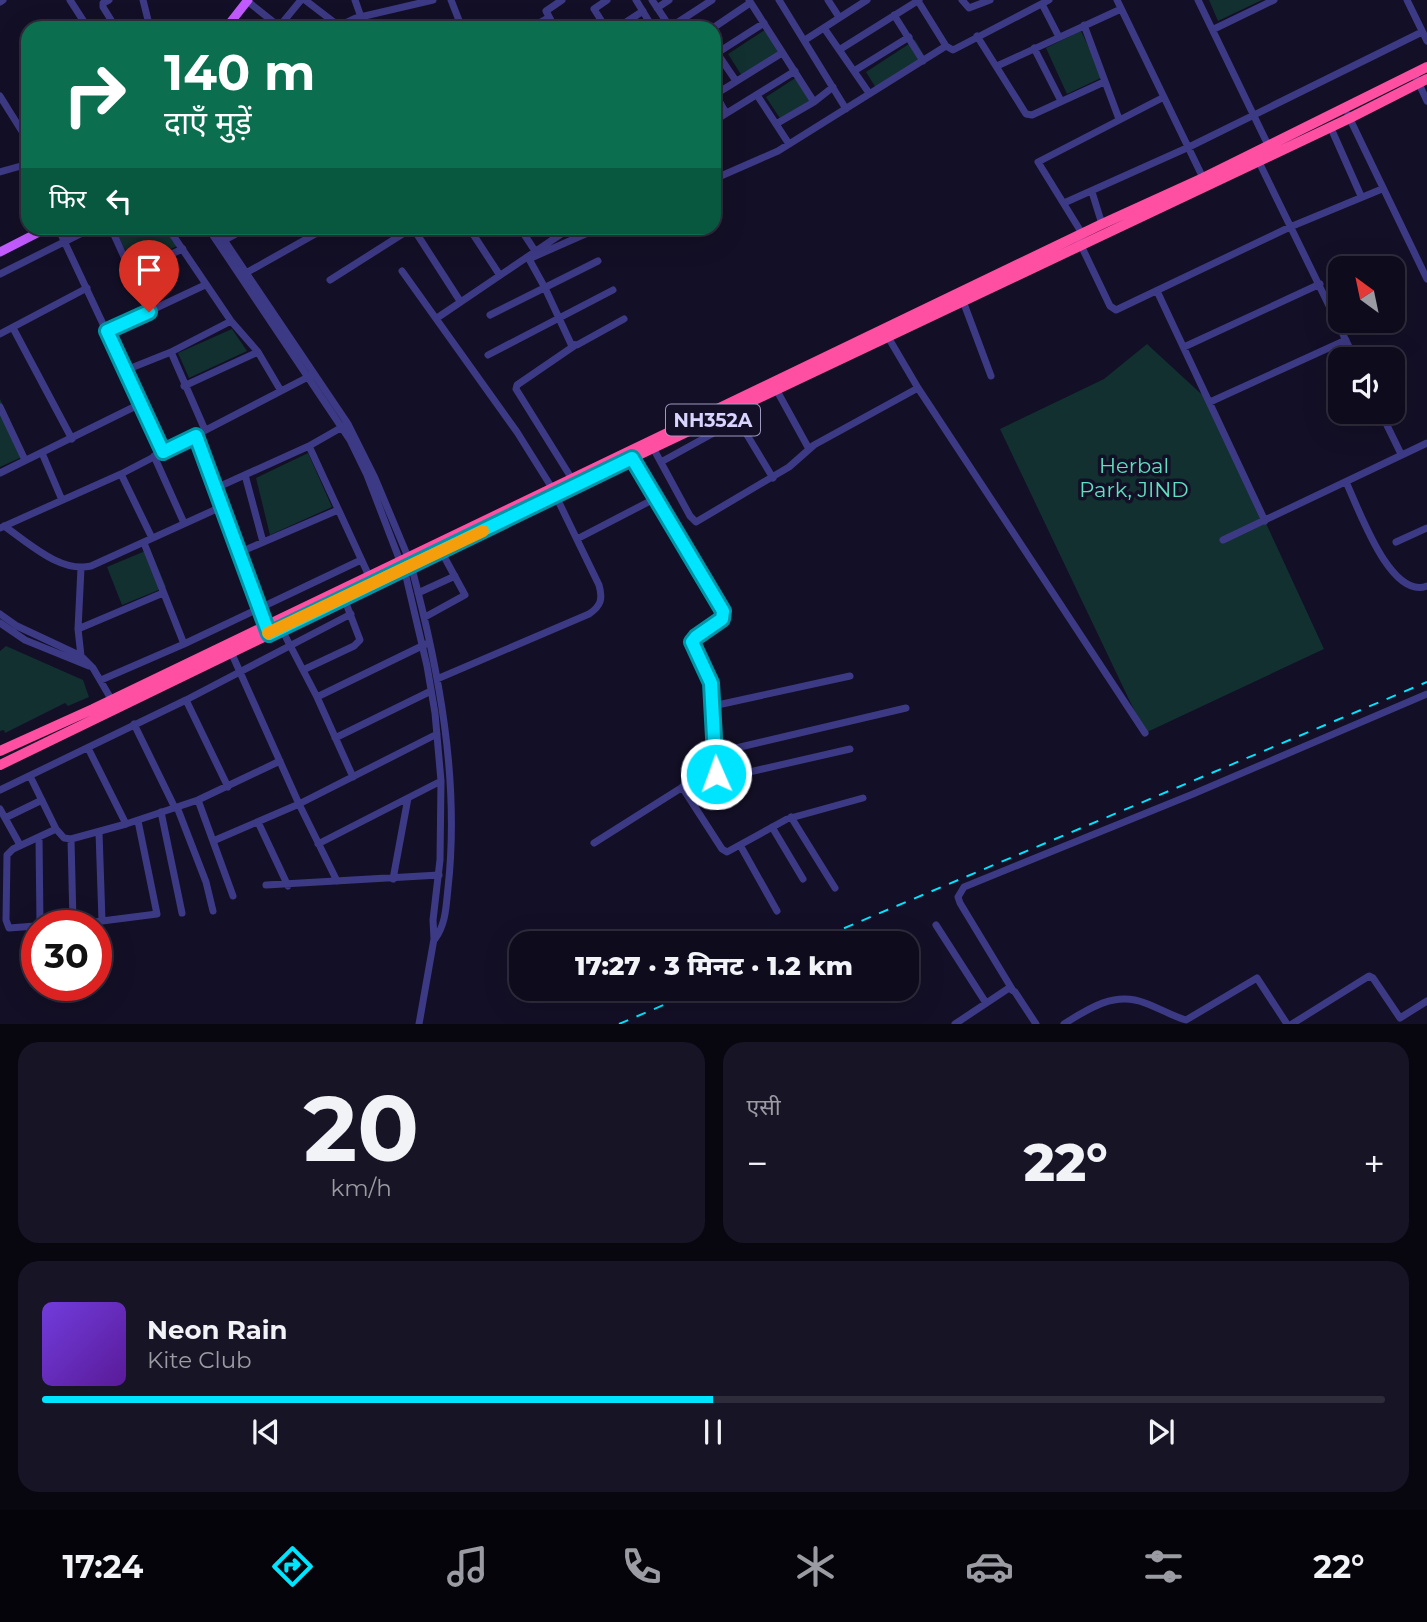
<!DOCTYPE html>
<html lang="hi">
<meta charset="utf-8">
<style>
:root{--surface:#0e0b1c;--page:#171425;--text:#f1f3f6;--muted:#9b9ba3;--line:#2e2b3b;--accent:#00e5ff}
body{margin:0;font-family:Montserrat,"Noto Sans Devanagari",sans-serif;background:var(--page);color:var(--text);height:100vh;display:flex;flex-direction:column;font-size:26px;white-space:nowrap}
*{box-sizing:border-box;margin:0}
p{font-size:23px;color:var(--muted)}
.icon{flex:none;width:38px;height:38px;fill:none;stroke:currentColor;stroke-width:2;stroke-linecap:round;stroke-linejoin:round}
.map{position:relative;height:1024px;overflow:hidden}
.panel{display:flex;flex-direction:column;gap:18px;padding:18px;background:#08060f;flex:1}
.panel>*{flex:none}
.hud{position:absolute;left:21px;top:21px;width:700px;height:214px;border-radius:21px;box-shadow:0 7px 28px #0002,0 0 0 2px var(--line);background:#0b6e4f;color:#fff;overflow:hidden}
.needle{width:46px;rotate:327deg}
.controls{position:absolute;left:1328px;top:256px;display:grid;gap:14px}
.controls a{display:grid;place-items:center;width:77px;height:77px;border-radius:14px;background:var(--surface);box-shadow:0 7px 28px #0002,0 0 0 2px var(--line);font-size:35px}
.speed{position:absolute;left:21px;top:910px;display:flex;gap:14px;font-size:35px;font-weight:700;text-align:center}
.speed>*{display:grid;place-content:center;width:91px;height:91px;border-radius:50%;background:var(--surface);box-shadow:0 7px 28px #0002,0 0 0 2px var(--line);line-height:1}
.speed .limit{border:10px solid #d22;background:#fff;color:#111}
.pin{position:absolute;display:grid;place-items:center;width:60px;height:60px;color:#fff;margin:-72px -30px;border-radius:50% 50% 50% 0;rotate:-45deg;box-shadow:0 0 7px #0007}
.pin .icon{rotate:45deg}
.me{position:absolute;width:77px;margin:-38px;rotate:358deg;stroke-linejoin:round;filter:drop-shadow(0 0 5px #0008)}
.turn{display:flex;align-items:center;gap:24px;height:147px;padding:0 28px;font-size:32px}
.turn .icon{width:91px;height:91px;stroke-width:2.5}
.turn b{display:block;font-size:49px;line-height:60px}
.then{display:flex;align-items:center;height:66px;padding:0 28px;background:#0003;gap:14px;font-size:26px}
.big{font-size:52px;font-weight:800;line-height:1.1}
.panel .widget{flex:1;display:flex;flex-direction:column;justify-content:center;gap:10px;min-width:0;padding:0 24px;border-radius:21px;background:var(--page)}
.panel .dial{align-items:center;gap:0}
.dial b{font-size:91px;line-height:1}
.song{display:flex;align-items:center;gap:21px}
.cover{width:84px;height:84px;border-radius:10px;background:linear-gradient(135deg,hsl(260 70% 55%),hsl(270 70% 35%))}
.played{height:7px;border-radius:4px;background:linear-gradient(90deg,var(--accent) 50%,var(--line) 50%)}
.keys{display:flex;justify-content:space-around;direction:ltr}
.heat{display:flex;justify-content:space-between;align-items:center;font-size:38px;direction:ltr}
.panel .tiles{flex:1;display:grid;gap:18px;grid-template-columns:1fr 1fr}
.widget:last-child{grid-column:span 2}
.trip{position:absolute;left:509px;top:931px;width:410px;height:70px;border-radius:21px;background:var(--surface);box-shadow:0 7px 28px #0002,0 0 0 2px var(--line);font-weight:800;line-height:70px;text-align:center}
.tab-bar{display:flex;height:112px;justify-content:space-around;align-items:center;background:#06040b;color:var(--muted)}
.tab-bar .icon{width:49px;height:49px}
.tab-bar .current{color:var(--accent)}
.tab-bar b{font-size:32px;color:var(--text)}
.map>svg:first-child{display:block}
.green{fill:#12302f}
.lines{fill:none;stroke-linecap:round;stroke-linejoin:round}
.minor{stroke:#3d3a85;stroke-width:7}
.major{stroke:#c25bff;stroke-width:9}
.highway{stroke:#ff4fa3;stroke-width:10}
.rail{stroke:#00e5ff;stroke-width:2;stroke-dasharray:10 9;stroke-linecap:butt}
.route-casing{stroke:#0095a6;stroke-width:18}
.route{stroke:#00e5ff;stroke-width:12}
.slow{stroke:#f59e0b;stroke-width:12}
.labels{text-anchor:middle;dominant-baseline:central;stroke-width:7;stroke-linejoin:round;paint-order:stroke}
.shield{fill:#130f26;stroke:#9e99be;stroke-width:2}
.shield-label{font-size:19px;font-weight:bold;fill:#d9d4ff}
.park-label{font-size:21px;fill:#5fe0c0;stroke:#130f26}
</style>
<div class="map">
<svg width="1427" height="1024" viewBox="0 0 1427 1024">
<rect width="100%" height="100%" fill="#130f26"/>
<!-- green -->
<path class="green" d="M1209,0h53l-44,21z
M768,28l14,23 -40,25 -14,-22z
M1081,31l22,46 -36,17 -21,-46z
M915,40l10,17 -49,31 -10,-16z
M800,75l15,23 -34,22 -15,-23z
M114,228h51l12,18 -43,21z
M232,329l15,22 -58,27 -11,-25z
M1147,344l63,58 114,247 -179,84 -145,-304 104,-50z
M0,399l26,56 -26,12z
M308,453l24,54 -62,28 -14,-57z
M150,549l16,38 -44,18 -15,-38z
M6,646l77,34 6,17 -21,9 -3,-3 -60,30 -1,-3 -4,1v-80z"/>
<g class="lines">
<!-- minor -->
<path class="minor" d="M70,0l18,28
M109,0l-6,3v4l13,21
M143,0l7,28
M305,0l34,26 17,-8 77,-18
M355,0l6,17
M451,0l11,28
M636,0l17,28
M652,0l18,27
M749,0l65,102
M779,0l67,109
M828,0l11,17
M962,0l7,8 21,-8
M1117,0l88,182
M1198,0l70,145
M1407,0l20,41
M918,1l28,45 7,4 96,-50
M0,2l3,-2
M251,4l30,24
M1042,4l17,33
M657,8l12,-8
M894,15l29,46
M1084,25l35,94
M278,28l23,-28
M530,28l18,-10
M555,28l-9,-17 16,-11
M606,28l-12,-19 13,-9
M617,28l26,-17
M669,28l43,-28
M713,28l37,-25
M824,28l45,65
M1214,29l60,-29
M977,36l49,78 6,1 72,-33
M805,40l62,-40
M1034,48l27,53
M715,50l21,31
M839,50l80,-50
M717,53l47,-30
M997,66l124,-57
M854,71l55,-34
M1414,73l13,28
M714,92l12,21
M716,94l66,-41
M757,95l32,49
M0,96l28,45
M1348,115l79,164
M714,121l81,-50
M714,121l3,7 -3,7
M776,124l38,-22 19,-15
M1330,126l31,70
M1257,158l98,201
M0,172l28,-8
M714,179l64,-28 168,-105
M1092,192l10,32
M1064,203l125,-56 233,-115
M58,228l105,224
M111,228l38,84
M168,228l63,93 27,31 23,39
M208,228l142,212 17,35 33,86
M216,228l132,196 27,54 33,79
M413,228l47,73
M469,228l30,46
M520,228l15,23
M550,228l6,9
M1083,235l-45,-73 126,-65
M1077,237l33,69 6,4 174,-83 92,-38
M225,240l22,-12
M531,258l68,-30
M529,259l16,29 26,56 6,1 47,-26
M131,271l52,-22
M402,271l115,161 35,56 47,97c4,14 2,21 -10,29l-152,65
M0,274l92,-46
M244,274l82,-46
M330,280l82,-52
M1157,291l108,230
M963,301l28,75
M490,315l108,-54
M437,318l133,-90
M13,328l59,111
M107,331l98,-46
M0,334l87,-46
M888,337l30,51 227,345
M1184,347l136,-63
M171,352l34,78
M488,355l125,-65
M126,370l45,-18 60,-31
M184,386l74,-34
M776,389l33,60
M1210,402l136,-62
M0,407l25,53
M732,410l41,68
M1380,411l21,43
M196,436l71,194
M309,446l60,130
M652,446l38,70 6,6 93,-55 25,-22 104,-57
M42,453l20,47
M154,456l30,67
M661,462l78,-43
M0,473l140,-69
M121,474l31,64
M245,475l18,67
M572,479l-56,-90 1,-4 57,-39
M1346,482c13,27 44,118 81,104
M216,488l93,-42 35,-20
M4,526c25,17 56,47 87,40l130,-59
M0,528l121,-54 189,-98
M577,539l79,-41
M1223,540l204,-97
M1396,542l31,-14
M144,543l40,101
M238,553l100,-43
M411,565c28,105 49,215 37,323 -2,18 -2,36 -13,51
M404,568l23,98 8,47 6,68 -1,79 -7,60 1,19 -15,85
M418,593l37,-17
M0,614l17,12 64,30 12,12 21,36
M425,617l40,-22 -24,-44
M0,623l25,17 64,26
M281,628l36,69 36,80
M78,629l85,-36
M231,652l68,152 38,77
M81,656l-3,-27 3,-61
M303,670l51,-24 6,-6 -16,-42
M101,680l83,-36 177,-84
M317,697l109,-53
M186,700l42,87
M713,706l137,-30
M134,724l41,84
M335,738l96,-47
M88,748l38,76
M715,753l191,-45
M714,767l5,12 131,-30
M30,776l26,53 8,9 7,1 55,-15 72,-24 82,-39
M682,787l40,62 5,3 60,-33 76,-21
M0,790l186,-90 165,-86
M198,800l35,96
M177,807l29,75 7,29
M0,809l20,36
M161,812l21,101
M791,817l44,71
M5,818l37,-18
M258,822l30,64
M772,827l31,52
M56,829l-43,20 -6,6 -1,65 3,8 93,-7 55,-7 -19,-93
M99,832l3,89
M39,837l1,88
M71,839l2,83
M213,841l86,-37 138,-70
M594,843l114,-72 7,-8 -4,-80 -19,-41 4,-5 26,-18 1,-8 -91,-153
M318,844l123,-63
M740,845l37,66
M393,879l15,-81
M266,885l173,-10
M936,925l50,78
M1012,989l-52,-86 -2,-6 6,-10 229,-93 234,-100
M955,1024l54,-36 6,4 21,32
M1064,1024c25,-16 51,-33 81,-21 14,5 27,13 41,17l71,-42 30,46
M1292,1024l77,-48 4,2 27,40 27,-17"/>
<!-- major -->
<path class="major" d="M226,28l22,-28
M0,252l47,-24"/>
<!-- highway -->
<path class="highway" d="M0,751l93,-42 1009,-485 101,-46 224,-111
M0,765l653,-317 697,-330 77,-39"/>
<!-- rail -->
<path class="rail" d="M809,943l618,-261
M619,1024l82,-35"/>
</g>
<g class="lines">
<!-- route casing -->
<g class="route-casing">
<path id="route" d="M149,312l-42,19 56,121 33,-16 73,198 363,-176 91,153 -1,8 -26,18 -4,5 19,41 5,91"/>
</g>
<!-- route -->
<use href="#route" class="route"/>
<!-- slow -->
<path class="slow" d="M268,633l215,-102"/>
</g>
<g class="labels">
<!-- shield labels -->
<rect class="shield" x="666" y="404.5" width="94" height="31" rx="5"/>
<g class="shield-label">
<text x="713" y="420">NH352A</text>
</g>
<!-- park labels -->
<g class="park-label">
<text x="1134" y="465">Herbal<tspan x="1134" dy="24">Park, JIND</tspan></text>
</g>
</g>
</svg>
<div class="controls">
<a><svg class="needle" viewBox="-14 -14 28 28"><path d="M0-13l5 13h-10z" fill="#e53935"/><path d="M0 13l5-13h-10z" fill="#9b9ba3"/></svg></a>
<a><svg class="icon" aria-label="sound" viewBox="0 0 24 24"><path d="M4 9h4l5-4v14l-5-4H4zM17 9q2 3 0 6"/></svg></a>
</div>
<div class="speed"><div class="limit">30</div></div>
<div class="pin" style="left:149px;top:312px;background:#d93025"><svg class="icon" aria-label="arrive" viewBox="0 0 24 24"><path d="M6 21V4h12l-3 4 3 4H6"/></svg></div>
<svg class="me" style="left:716px;top:774px" viewBox="-20 -20 40 40"><circle r="17" fill="#00e5ff" stroke="#fff" stroke-width="3"/><path d="M0-11L8 9 0 5-8 9z" fill="#fff"/></svg>
<div class="trip">17:27 · 3 मिनट · 1.2 km</div>
<div class="hud">
<div class="turn"><svg class="icon" aria-label="right" viewBox="0 0 24 24"><path d="M7 20v-9h11M14 6l5 5-5 5"/></svg><div><b>140 m</b>दाएँ मुड़ें</div></div>
<div class="then">फिर<svg class="icon" aria-label="left" viewBox="0 0 24 24"><path d="M17 20v-9H6M10 6l-5 5 5 5"/></svg></div>
</div>
</div>
<section class="panel">
<div class="tiles">
<div class="widget dial"><b>20</b><p>km/h</p></div>
<div class="widget"><p>एसी</p>
<div class="heat"><a>−</a><b class="big">22°</b><a>+</a></div>
</div>
<div class="widget">
<div class="song"><i class="cover"></i><div><b>Neon Rain</b><p>Kite Club</p></div></div>
<div class="played"></div>
<div class="keys"><svg class="icon" aria-label="previous" viewBox="0 0 24 24"><path d="M18 5L8 12l10 7zM5 5v14"/></svg><svg class="icon" aria-label="pause" viewBox="0 0 24 24"><path d="M8 5v14M16 5v14"/></svg><svg class="icon" aria-label="next" viewBox="0 0 24 24"><path d="M6 5l10 7-10 7zM19 5v14"/></svg></div>
</div>
</div>
</section>
<nav class="tab-bar">
<b>17:24</b>
<svg class="icon current" aria-label="directions" viewBox="0 0 24 24"><path d="M12 3l9 9-9 9-9-9zM9 14v-3h6M13 9l2 2-2 2"/></svg>
<svg class="icon" aria-label="music" viewBox="0 0 24 24"><path d="M9 18V5l10-2v13"/><circle cx="6" cy="18" r="3"/><circle cx="16" cy="16" r="3"/></svg>
<svg class="icon" aria-label="phone" viewBox="0 0 24 24"><path d="M5 4h4l2 5-3 2q2 4 5 5l2-3 5 2v4C11 20 4 13 5 4z"/></svg>
<svg class="icon" aria-label="climate" viewBox="0 0 24 24"><path d="M12 3v18M4 7l16 10M4 17L20 7"/></svg>
<svg class="icon" aria-label="car" viewBox="0 0 24 24"><path d="M5 17H2v-5l4-1 3-4h7l3 4 3 1v5h-3M9 17h6M6 11h13"/><circle cx="7" cy="17" r="2"/><circle cx="17" cy="17" r="2"/></svg>
<svg class="icon" aria-label="filters" viewBox="0 0 24 24"><path d="M4 7h16M4 17h16"/><circle cx="9" cy="7" r="2"/><circle cx="15" cy="17" r="2"/></svg>
<b>22°</b>
</nav>
